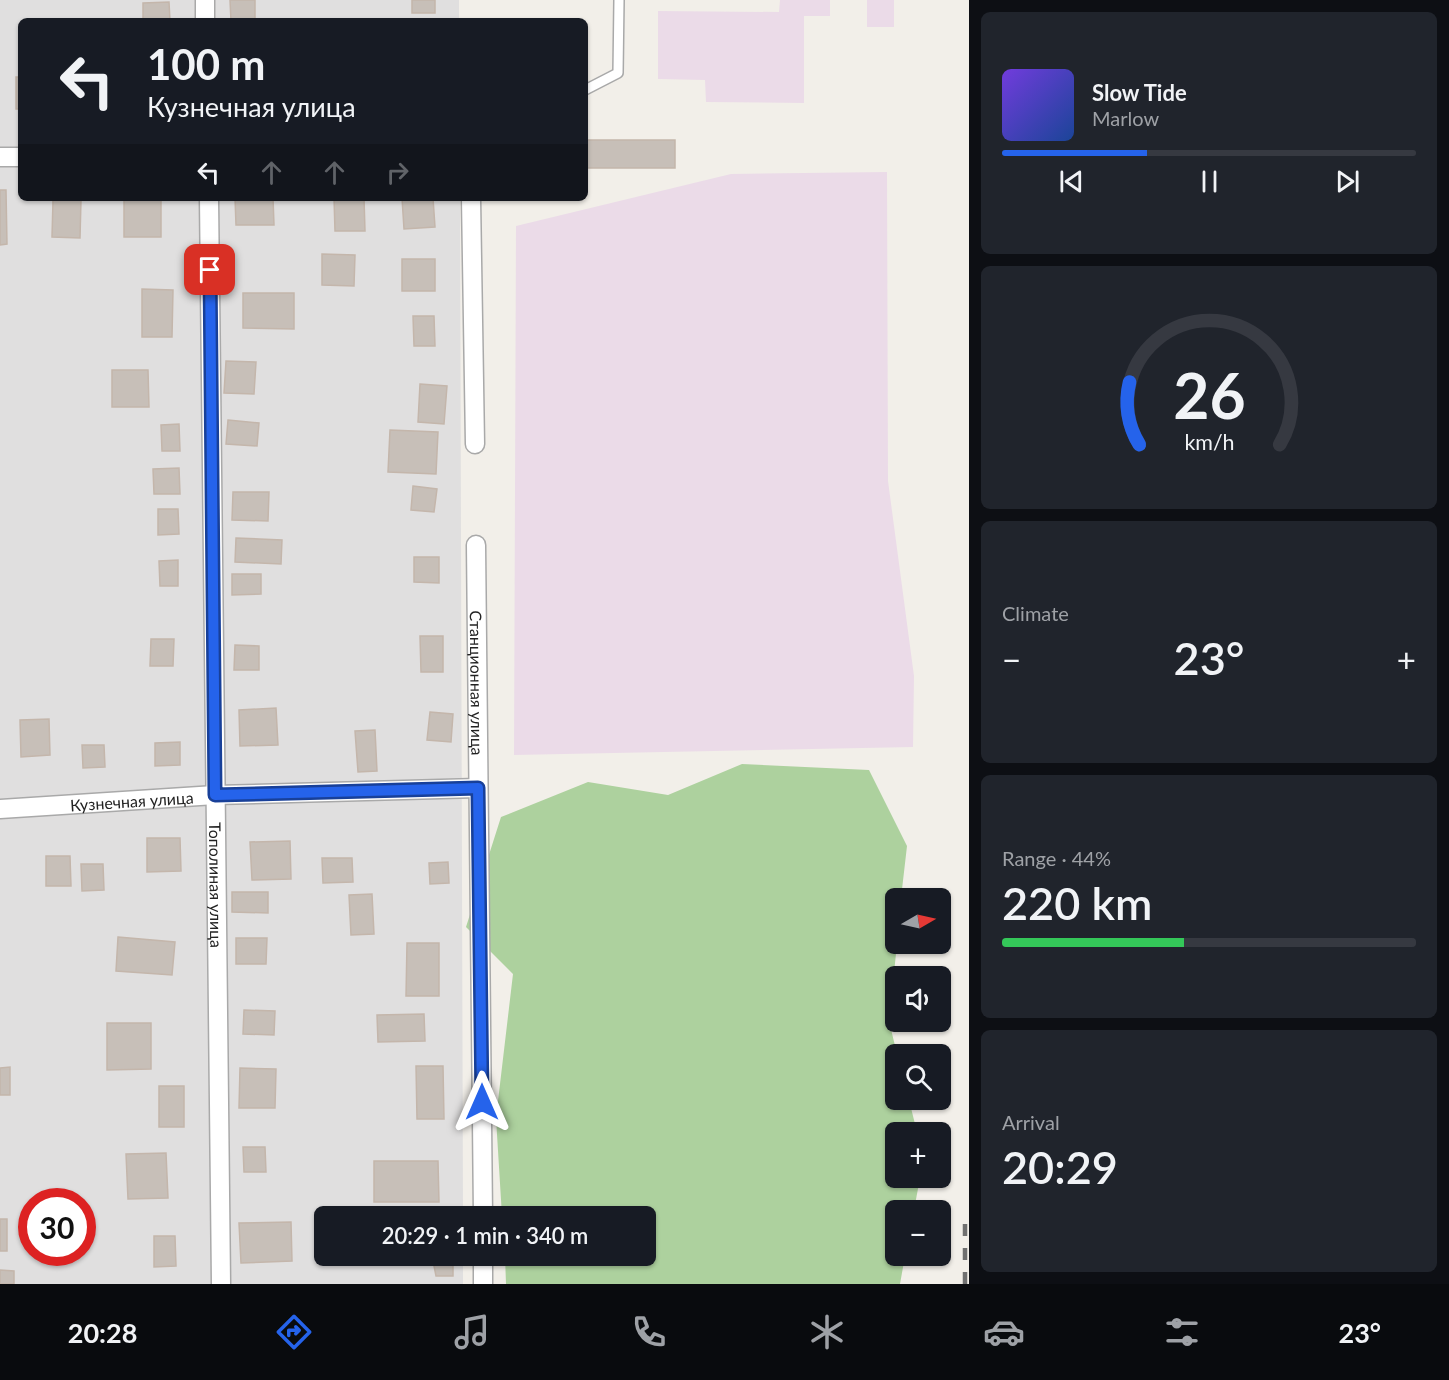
<!DOCTYPE html>
<meta charset="utf-8">
<style>
:root{--surface:#171b24;--page:#20242c;--text:#f1f3f6;--muted:#9ea1a6;--line:#363941;--accent:#2563eb}
body{margin:0;font-family:Lato,sans-serif;background:var(--page);color:var(--text);height:100vh;display:flex;flex-direction:column;font-size:22px;white-space:nowrap}
*{box-sizing:border-box;margin:0}
p{font-size:20px;color:var(--muted)}
.icon{flex:none;width:33px;height:33px;fill:none;stroke:currentColor;stroke-width:2;stroke-linecap:round;stroke-linejoin:round}
.map{position:relative;flex:1;overflow:hidden}
.drawer{display:flex;flex-direction:column;gap:12px;padding:12px;background:#0d0f14;width:480px}
.drawer>*{flex:none}
.top-card{position:absolute;left:18px;top:18px;width:570px;height:183px;border-radius:9px;box-shadow:0 2px 4px #0004;background:#171b24;color:var(--text);overflow:hidden}
.needle{width:39px;rotate:81deg}
.buttons{position:absolute;left:885px;top:888px;display:grid;gap:12px}
.buttons a{display:grid;place-items:center;width:66px;height:66px;border-radius:9px;background:var(--surface);box-shadow:0 2px 4px #0004;font-size:30px}
.speed{position:absolute;left:18px;top:1188px;display:flex;gap:12px;font-size:30px;font-weight:700;text-align:center}
.speed>*{display:grid;place-content:center;width:78px;height:78px;border-radius:50%;background:var(--surface);box-shadow:0 2px 4px #0004;line-height:1}
.speed .limit{border:9px solid #d22;background:#fff;color:#111}
.pin{position:absolute;display:grid;place-items:center;width:51px;height:51px;color:#fff;margin:-26px;border-radius:12px;box-shadow:0 3px 9px #0006}
.me{position:absolute;width:66px;margin:-33px;rotate:0deg;stroke-linejoin:round;filter:drop-shadow(0 0 4px #0008)}
.turn{display:flex;align-items:center;gap:21px;height:126px;padding:0 30px;font-size:27px}
.turn .icon{width:78px;height:78px;stroke-width:2.5}
.turn b{display:block;font-size:42px;line-height:51px}
.lanes{display:flex;align-items:center;height:57px;padding:0 30px;background:#0003;justify-content:center;gap:30px;direction:ltr}
.lanes .off{opacity:.35}
.big{font-size:45px;font-weight:600;line-height:1.1}
.drawer .widget{flex:1;display:flex;flex-direction:column;justify-content:center;gap:9px;min-width:0;padding:0 21px;border-radius:9px;background:var(--page)}
.drawer .dial{align-items:center;gap:0}
.dial svg{height:156px;overflow:visible;fill:none;stroke:var(--line);stroke-width:7;stroke-linecap:round;text-anchor:middle}
.dial text{fill:var(--text);stroke:none}
.song{display:flex;align-items:center;gap:18px}
.cover{width:72px;height:72px;border-radius:9px;background:linear-gradient(135deg,hsl(260 70% 55%),hsl(220 70% 35%))}
.played{height:6px;border-radius:3px;background:linear-gradient(90deg,var(--accent) 35%,var(--line) 35%)}
.keys{display:flex;justify-content:space-around;direction:ltr}
.heat{display:flex;justify-content:space-between;align-items:center;font-size:33px;direction:ltr}
.charge{height:9px;border-radius:4px;background:linear-gradient(90deg,#34c759 44%,var(--line) 0)}
.trip{position:absolute;left:314px;top:1206px;width:342px;height:60px;border-radius:9px;background:var(--surface);box-shadow:0 2px 4px #0004;font-weight:600;line-height:60px;text-align:center}
.menu{display:flex;height:96px;justify-content:space-around;align-items:center;background:#090b0e;color:var(--muted)}
.menu .icon{width:42px;height:42px}
.menu .selected{color:var(--accent)}
.menu b{font-size:27px;color:var(--text)}
main{display:flex;flex:1;min-height:0}
.map>svg:first-child{display:block}
.residential{fill:#e0dfdf;fill-rule:evenodd}
.industrial{fill:#ebdbe8}
.forest{fill:#add19e}
.building{fill:#c7bfb8;stroke:#c4b6ab;stroke-width:1.5}
.lines{fill:none;stroke-linecap:round;stroke-linejoin:round}
.service-casing{stroke:#a9a9a9;stroke-width:12}
.minor-casing{stroke:#a9a9a9;stroke-width:21}
.service{stroke:#fff;stroke-width:9}
.minor{stroke:#fff;stroke-width:18}
.rail{stroke:#707070;stroke-width:4.5;stroke-dasharray:12 12;stroke-linecap:butt}
.route-casing{stroke:#184099;stroke-width:15}
.route{stroke:#2563eb;stroke-width:10}
.labels{text-anchor:middle;dominant-baseline:central;stroke-width:5;stroke-linejoin:round;paint-order:stroke}
.street-label{font-size:16px;fill:#222;stroke:#fff}
</style>
<main>
<div class="map">
<svg width="969" height="1284" viewBox="0 0 969 1284">
<rect width="100%" height="100%" fill="#f2efe9"/>
<!-- residential -->
<path class="residential" d="M0,0h459v21h-438v177h439l3,1018h-139v40h139v28h-463zM32,1202h50v50h-50z"/>
<!-- industrial -->
<path class="industrial" d="M780,0h50v16h-26v87l-98,-1 -1,-22 -47,-1v-68l121,1z
M867,0h27v27h-27z
M887,172l1,309 26,195 -1,71 -399,8 2,-529 215,-52z"/>
<!-- forest -->
<path class="forest" d="M742,764l127,6 38,76 -6,52h-5l1,46 -8,77 8,33h-1v46h13l8,32h-21v46h24l-6,32h-18v46h9l-5,28h-394l-1,-28h140v-40h-143l-6,-98 17,-144 -47,-47 35,-110 87,-35 80,13z"/>
<!-- building -->
<path class="building" d="M230,0h25v21h-24z
M412,0h23v13h-23z
M169,2l1,19h-27v-18z
M16,77h5v32h-5z
M585,140h90v28h-90z
M0,190h6l1,54 -7,1z
M124,198h37v39h-37z
M235,198h38l1,27h-38z
M334,198h30l1,33h-30z
M402,198h31l2,29 -31,2z
M53,200h28l-1,38 -28,-1z
M322,254l33,1 -1,31 -32,-1z
M402,259h33v32h-33z
M142,289l31,1 -1,47h-30z
M243,293h51v36l-51,-1z
M413,316h21l1,30h-21z
M226,361l30,1 -2,32 -30,-1z
M112,370h36l1,37h-37z
M420,384l27,2 -3,38 -26,-2z
M228,420l31,3 -2,23 -31,-2z
M179,424l1,27h-18l-1,-26z
M390,430l48,2 -2,42 -48,-2z
M179,468l1,26h-26l-1,-25z
M413,486l24,3 -3,23 -23,-2z
M233,492h36l-1,29 -36,-1z
M158,509h20l1,25 -21,1z
M236,538l46,2 -1,24 -46,-2z
M414,557h25v26l-25,-1z
M178,560v26h-18l-1,-25z
M232,574h29v20l-29,1z
M420,636h23v36h-22z
M151,639h23l-1,27h-23z
M235,645l24,1v24h-25z
M276,708l2,37 -38,1 -1,-36z
M430,712l23,2 -2,28 -24,-2z
M49,719l1,36 -29,2 -1,-37z
M375,730l2,41 -19,1 -3,-41z
M180,742v23l-25,1v-23z
M82,745h22l1,22 -22,1z
M147,838h33l1,33 -34,1z
M290,841l1,38 -39,1 -2,-38z
M46,856h24l1,30h-25z
M322,858h30l1,24 -30,1z
M448,862l1,21 -19,1 -1,-21z
M81,864h22l1,26 -22,1z
M232,892h36v21l-36,-1z
M372,894l2,40 -23,1 -2,-40z
M118,937l57,5 -3,33 -56,-4z
M236,938h31l-1,26h-30z
M407,943h32v53h-33z
M244,1010l31,1 -1,24 -31,-1z
M424,1014l1,27 -47,1 -1,-27z
M107,1023h44v46l-44,1z
M416,1066h27l1,53h-27z
M10,1067v28h-10v-27z
M240,1068l36,1 -1,39h-36z
M159,1086h25v41h-25z
M243,1147h22l1,25h-22z
M166,1153l2,45 -40,1 -2,-45z
M374,1161h64l1,41h-65z
M0,1219h7v32h-7z
M291,1222l1,39 -51,2 -2,-40z
M154,1236h21l1,30 -22,1z
M432,1256h21v20h-17z
M0,1270l14,1v13h-14z"/>
<g class="lines">
<!-- service casing -->
<g class="service-casing">
<path id="service" d="M585,90l33,-17 1,-73"/>
</g>
<!-- minor casing -->
<g class="minor-casing">
<g id="minor">
<path d="M205,0v21"/>
<path d="M0,157h21"/>
<path id="s1" d="M209,198l12,1086"/>
<path d="M471,198l4,246"/>
<path id="s2" d="M476,545l7,671"/>
<path id="s3" d="M0,809l215,-14 263,-7"/>
<path d="M483,1256v28"/>
</g>
</g>
<!-- service -->
<use href="#service" class="service"/>
<!-- minor -->
<use href="#minor" class="minor"/>
<!-- rail -->
<path class="rail" d="M965,1284v-61"/>
</g>
<g class="lines">
<!-- route casing -->
<g class="route-casing">
<path id="route" d="M210,270l5,525 263,-7 4,314"/>
</g>
<!-- route -->
<use href="#route" class="route"/>
</g>
<g class="labels">
<!-- street labels -->
<g class="street-label">
<text stroke="none"><textPath href="#s2" startOffset="138">Станционная улица</textPath></text>
<text stroke="none"><textPath href="#s3" startOffset="132">Кузнечная улица</textPath></text>
<text stroke="none"><textPath href="#s1" startOffset="687">Тополиная улица</textPath></text>
</g>
</g>
</svg>
<div class="buttons">
<a><svg class="needle" viewBox="-14 -14 28 28"><path d="M0-13l5 13h-10z" fill="#e53935"/><path d="M0 13l5-13h-10z" fill="#9ea1a6"/></svg></a>
<a><svg class="icon" aria-label="sound" viewBox="0 0 24 24"><path d="M4 9h4l5-4v14l-5-4H4zM17 9q2 3 0 6"/></svg></a>
<a><svg class="icon" aria-label="search" viewBox="0 0 24 24"><circle cx="10" cy="10" r="6"/><path d="M15 15l6 6"/></svg></a>
<a>+</a>
<a>−</a>
</div>
<div class="speed"><div class="limit">30</div></div>
<div class="pin" style="left:210px;top:270px;background:#d93025"><svg class="icon" aria-label="arrive" viewBox="0 0 24 24"><path d="M6 21V4h12l-3 4 3 4H6"/></svg></div>
<svg class="me" style="left:482px;top:1102px" viewBox="-20 -20 40 40"><path d="M0-17L14 15 0 8-14 15z" fill="#2563eb" stroke="#fff" stroke-width="4"/></svg>
<div class="trip">20:29 · 1 min · 340 m</div>
<div class="top-card">
<div class="turn"><svg class="icon" aria-label="left" viewBox="0 0 24 24"><path d="M17 20v-9H6M10 6l-5 5 5 5"/></svg><div><b>100 m</b>Кузнечная улица</div></div>
<div class="lanes"><svg class="icon" aria-label="left" viewBox="0 0 24 24"><path d="M17 20v-9H6M10 6l-5 5 5 5"/></svg><svg class="icon off" aria-label="ahead" viewBox="0 0 24 24"><path d="M12 20V5M6 11l6-6 6 6"/></svg><svg class="icon off" aria-label="ahead" viewBox="0 0 24 24"><path d="M12 20V5M6 11l6-6 6 6"/></svg><svg class="icon off" aria-label="right" viewBox="0 0 24 24"><path d="M7 20v-9h11M14 6l5 5-5 5"/></svg></div>
</div>
</div>
<section class="drawer">
<div class="widget">
<div class="song"><i class="cover"></i><div><b>Slow Tide</b><p>Marlow</p></div></div>
<div class="played"></div>
<div class="keys"><svg class="icon" aria-label="previous" viewBox="0 0 24 24"><path d="M18 5L8 12l10 7zM5 5v14"/></svg><svg class="icon" aria-label="pause" viewBox="0 0 24 24"><path d="M8 5v14M16 5v14"/></svg><svg class="icon" aria-label="next" viewBox="0 0 24 24"><path d="M6 5l10 7-10 7zM19 5v14"/></svg></div>
</div>
<div class="widget dial"><svg viewBox="0 0 100 80">
<path d="M14 69A42 42 0 1 1 86 69"/>
<path d="M14 69A42 42 0 0 1 9 37" stroke="#2563eb"/>
<text x="50" y="56" font-size="32" font-weight="700">26</text>
<text x="50" y="72" font-size="11">km/h</text>
</svg></div>
<div class="widget"><p>Climate</p>
<div class="heat"><a>−</a><b class="big">23°</b><a>+</a></div>
</div>
<div class="widget"><p>Range · 44%</p><b class="big">220 km</b><div class="charge"></div></div>
<div class="widget"><p>Arrival</p><b class="big">20:29</b></div>
</section>
</main>
<nav class="menu">
<b>20:28</b>
<svg class="icon selected" aria-label="directions" viewBox="0 0 24 24"><path d="M12 3l9 9-9 9-9-9zM9 14v-3h6M13 9l2 2-2 2"/></svg>
<svg class="icon" aria-label="music" viewBox="0 0 24 24"><path d="M9 18V5l10-2v13"/><circle cx="6" cy="18" r="3"/><circle cx="16" cy="16" r="3"/></svg>
<svg class="icon" aria-label="phone" viewBox="0 0 24 24"><path d="M5 4h4l2 5-3 2q2 4 5 5l2-3 5 2v4C11 20 4 13 5 4z"/></svg>
<svg class="icon" aria-label="climate" viewBox="0 0 24 24"><path d="M12 3v18M4 7l16 10M4 17L20 7"/></svg>
<svg class="icon" aria-label="car" viewBox="0 0 24 24"><path d="M5 17H2v-5l4-1 3-4h7l3 4 3 1v5h-3M9 17h6M6 11h13"/><circle cx="7" cy="17" r="2"/><circle cx="17" cy="17" r="2"/></svg>
<svg class="icon" aria-label="filters" viewBox="0 0 24 24"><path d="M4 7h16M4 17h16"/><circle cx="9" cy="7" r="2"/><circle cx="15" cy="17" r="2"/></svg>
<b>23°</b>
</nav>
